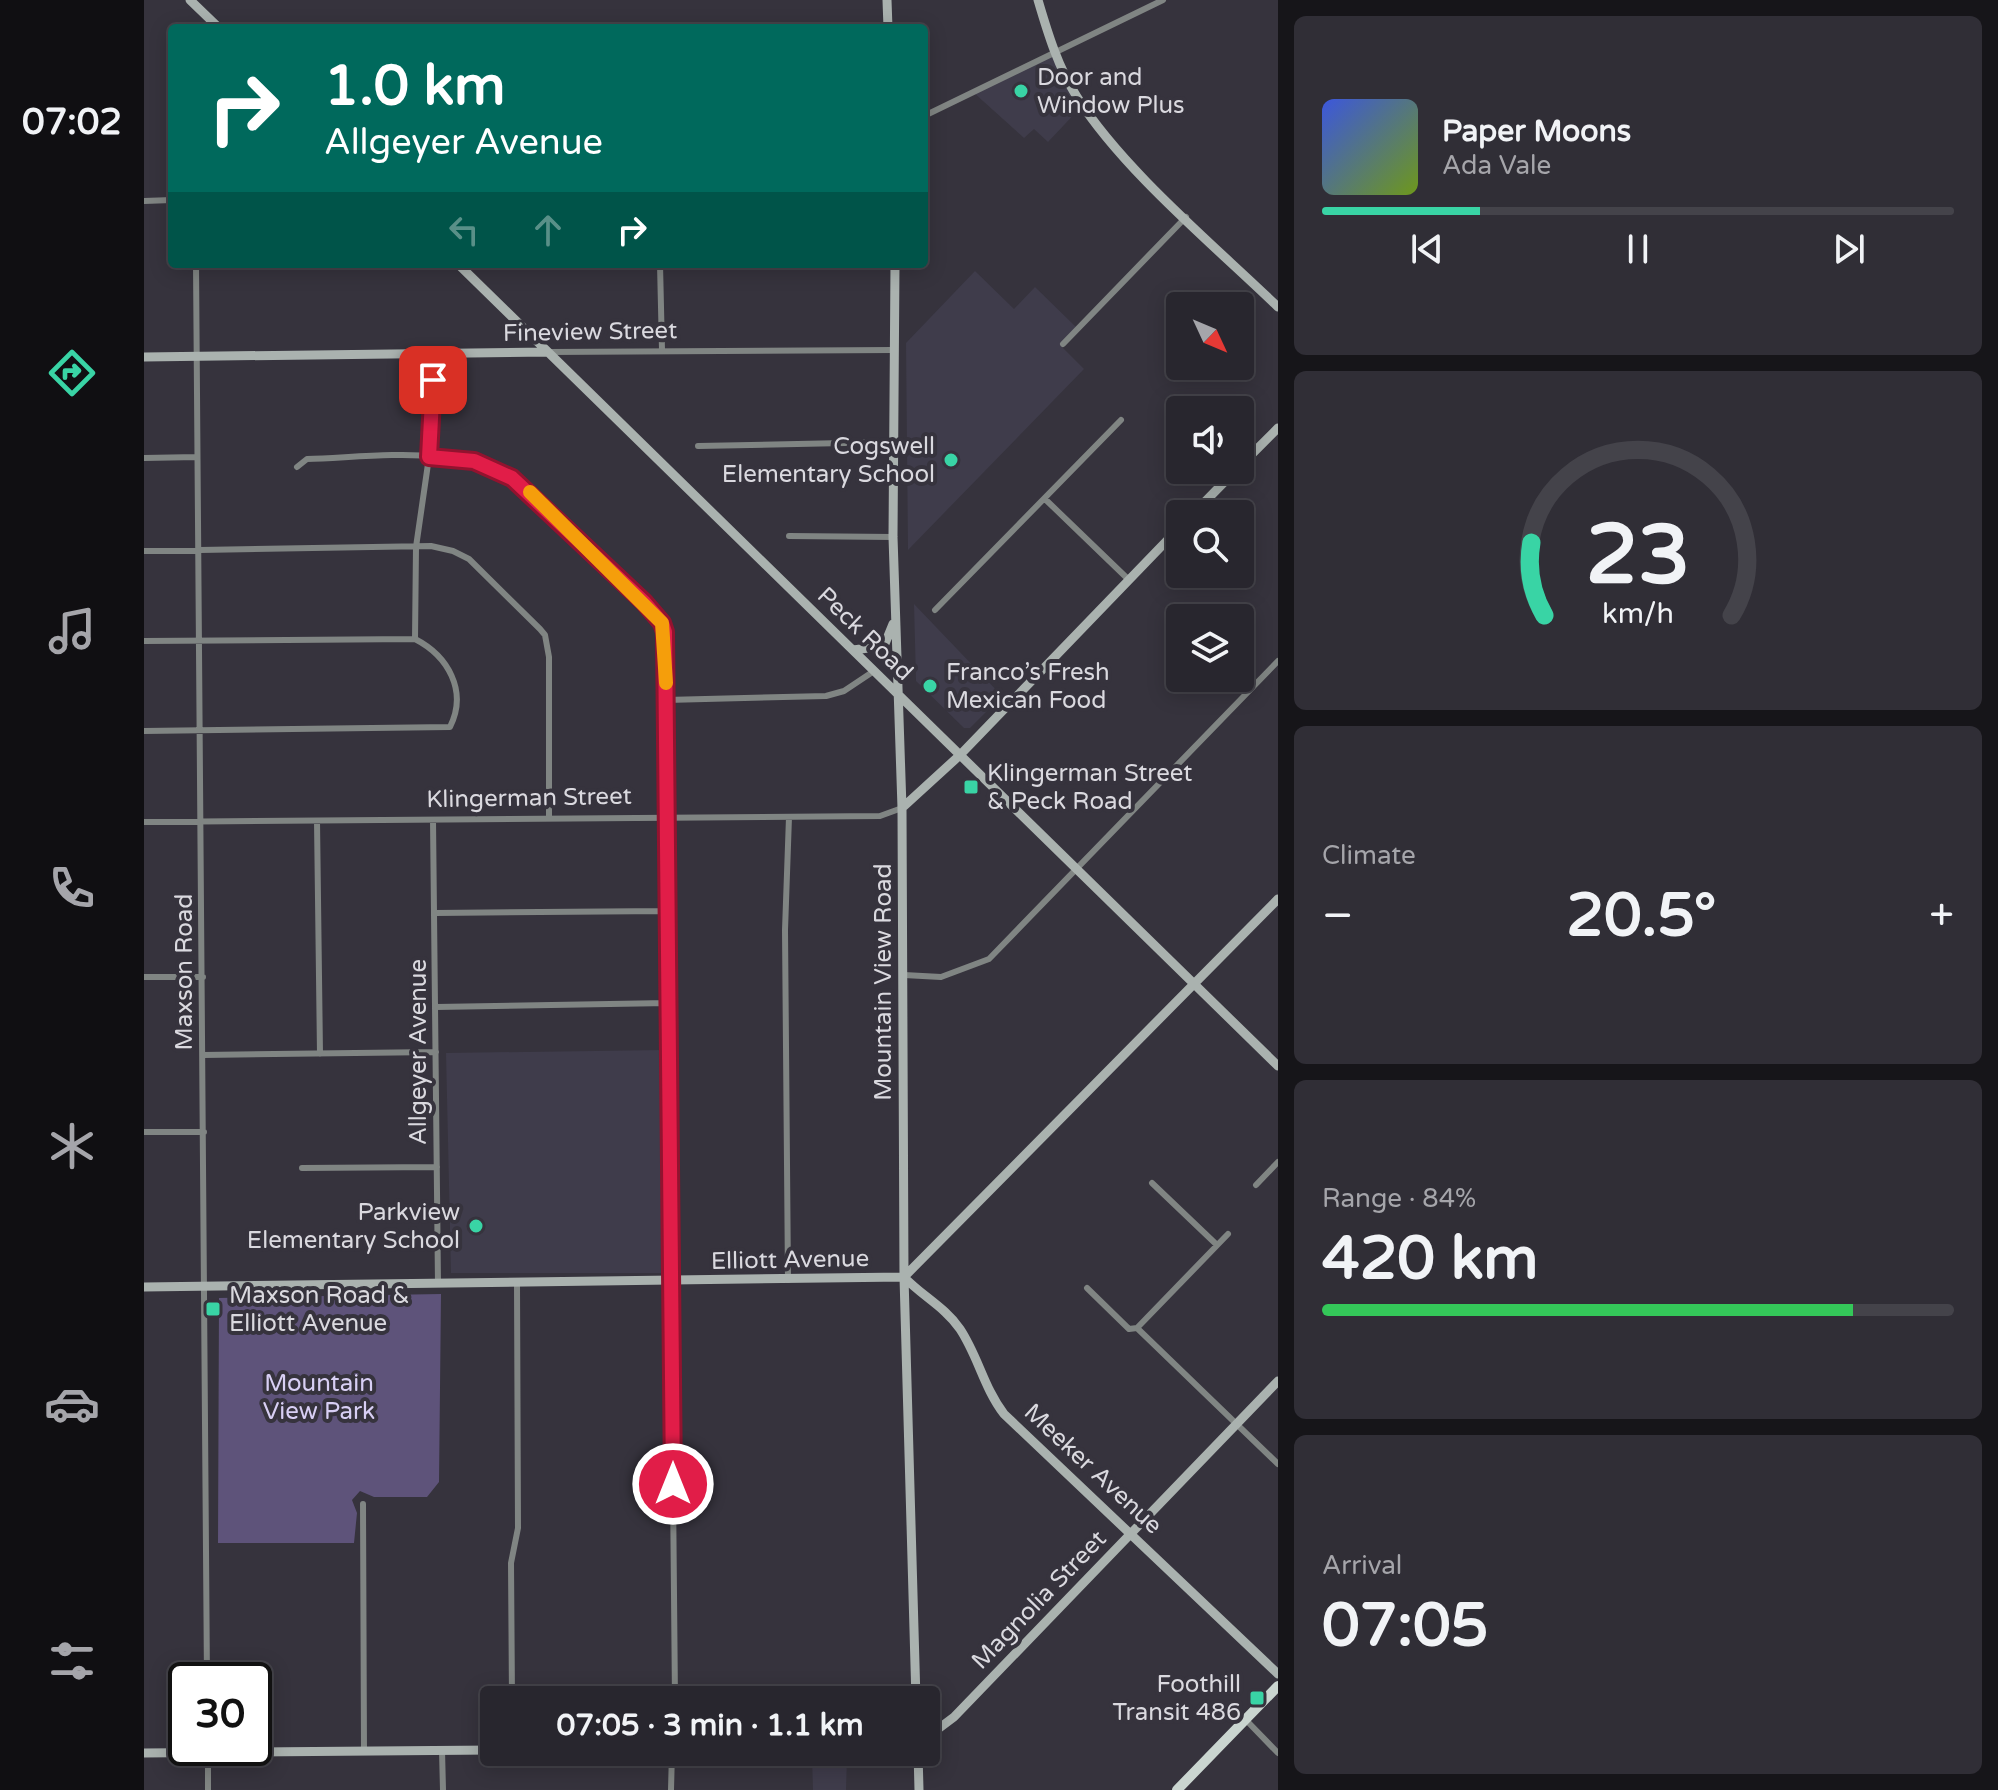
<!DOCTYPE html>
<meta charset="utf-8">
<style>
:root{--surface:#28262e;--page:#302e36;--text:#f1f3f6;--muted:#a5a5aa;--line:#44434a;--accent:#39d4a5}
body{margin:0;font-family:"Varela Round",sans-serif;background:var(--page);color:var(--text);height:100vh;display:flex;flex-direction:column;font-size:30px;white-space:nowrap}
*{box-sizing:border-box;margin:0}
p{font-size:26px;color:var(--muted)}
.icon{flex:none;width:44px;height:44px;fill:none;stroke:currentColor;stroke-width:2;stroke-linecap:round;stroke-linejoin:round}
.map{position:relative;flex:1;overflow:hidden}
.panel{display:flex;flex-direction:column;gap:16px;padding:16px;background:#161519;width:720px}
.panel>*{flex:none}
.hud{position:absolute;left:24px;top:24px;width:760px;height:244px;border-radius:8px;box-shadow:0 4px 20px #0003,0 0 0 2px var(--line);background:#00695c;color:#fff;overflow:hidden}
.needle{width:52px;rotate:134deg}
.controls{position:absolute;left:1022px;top:292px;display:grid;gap:16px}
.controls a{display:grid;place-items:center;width:88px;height:88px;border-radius:8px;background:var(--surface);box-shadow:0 4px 20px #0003,0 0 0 2px var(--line);font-size:40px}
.speed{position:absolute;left:24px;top:1662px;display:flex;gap:16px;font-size:40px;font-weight:700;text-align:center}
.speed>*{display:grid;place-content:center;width:104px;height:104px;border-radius:50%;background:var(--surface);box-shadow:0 4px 20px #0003,0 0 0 2px var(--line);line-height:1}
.speed .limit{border:4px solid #111;border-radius:12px;background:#fff;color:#111}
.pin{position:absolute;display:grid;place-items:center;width:68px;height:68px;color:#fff;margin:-34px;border-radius:16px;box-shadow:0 4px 12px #0006}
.me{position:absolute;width:88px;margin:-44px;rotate:0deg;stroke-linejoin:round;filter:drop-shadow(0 0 6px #0008)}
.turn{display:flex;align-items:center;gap:28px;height:168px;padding:0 24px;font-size:36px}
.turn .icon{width:104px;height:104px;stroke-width:2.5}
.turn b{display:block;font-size:56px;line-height:68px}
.lanes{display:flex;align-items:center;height:76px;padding:0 24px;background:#0003;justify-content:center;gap:40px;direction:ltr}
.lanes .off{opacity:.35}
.big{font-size:60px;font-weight:700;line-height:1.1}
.panel .widget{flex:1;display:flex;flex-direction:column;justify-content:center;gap:12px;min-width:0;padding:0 28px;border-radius:12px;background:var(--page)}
.panel .dial{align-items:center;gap:0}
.dial svg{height:208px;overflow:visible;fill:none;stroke:var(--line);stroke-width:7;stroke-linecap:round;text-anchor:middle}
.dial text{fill:var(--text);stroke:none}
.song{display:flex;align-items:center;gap:24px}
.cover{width:96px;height:96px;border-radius:12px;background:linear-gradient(135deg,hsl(230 70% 55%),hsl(80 70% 35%))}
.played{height:8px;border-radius:4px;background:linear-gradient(90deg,var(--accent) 25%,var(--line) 25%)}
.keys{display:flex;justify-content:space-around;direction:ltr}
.heat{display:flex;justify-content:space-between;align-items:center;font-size:44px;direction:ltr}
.charge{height:12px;border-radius:6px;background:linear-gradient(90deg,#34c759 84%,var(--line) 0)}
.trip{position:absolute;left:336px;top:1686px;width:460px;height:80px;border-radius:8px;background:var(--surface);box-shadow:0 4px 20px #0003,0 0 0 2px var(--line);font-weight:700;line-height:80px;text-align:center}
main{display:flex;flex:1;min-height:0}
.tab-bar{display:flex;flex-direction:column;width:144px;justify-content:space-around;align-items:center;background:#100f12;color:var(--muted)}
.tab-bar .icon{width:56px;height:56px}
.tab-bar .current{color:var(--accent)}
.tab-bar b{font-size:36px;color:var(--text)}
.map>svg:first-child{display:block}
.built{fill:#3f3c4b}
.green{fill:#5e537a}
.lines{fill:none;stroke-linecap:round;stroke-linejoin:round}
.street{stroke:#808583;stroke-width:6}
.secondary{stroke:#aab2af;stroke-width:9}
.primary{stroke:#cad5d0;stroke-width:10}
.route-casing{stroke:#92132f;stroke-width:20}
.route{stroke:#e11d48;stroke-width:14}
.slow{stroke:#f59e0b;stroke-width:14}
.poi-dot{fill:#39d4a5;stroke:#36333d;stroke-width:3}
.labels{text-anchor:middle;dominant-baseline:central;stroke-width:8;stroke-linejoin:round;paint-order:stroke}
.poi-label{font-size:24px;fill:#dad9df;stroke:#36333d;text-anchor:start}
.street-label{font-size:24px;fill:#dad9df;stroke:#36333d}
.park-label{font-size:24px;fill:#d8cff4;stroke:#36333d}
</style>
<main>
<nav class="tab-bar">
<b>07:02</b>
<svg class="icon current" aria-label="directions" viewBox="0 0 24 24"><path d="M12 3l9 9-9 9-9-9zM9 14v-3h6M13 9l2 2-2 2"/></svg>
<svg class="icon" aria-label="music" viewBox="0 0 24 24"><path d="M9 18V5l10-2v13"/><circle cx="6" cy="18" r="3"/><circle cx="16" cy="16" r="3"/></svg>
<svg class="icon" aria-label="phone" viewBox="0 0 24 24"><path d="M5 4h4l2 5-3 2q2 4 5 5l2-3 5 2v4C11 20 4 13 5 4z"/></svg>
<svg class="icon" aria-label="climate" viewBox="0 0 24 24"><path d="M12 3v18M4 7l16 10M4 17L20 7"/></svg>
<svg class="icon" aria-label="car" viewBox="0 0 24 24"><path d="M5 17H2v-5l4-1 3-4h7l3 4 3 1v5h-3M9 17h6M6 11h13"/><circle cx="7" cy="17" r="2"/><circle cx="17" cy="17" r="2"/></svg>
<svg class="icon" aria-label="filters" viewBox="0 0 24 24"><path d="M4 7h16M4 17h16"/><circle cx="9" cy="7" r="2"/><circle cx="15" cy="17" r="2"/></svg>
</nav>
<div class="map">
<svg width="1134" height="1790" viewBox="0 0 1134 1790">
<rect width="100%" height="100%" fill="#36333d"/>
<!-- built -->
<path class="built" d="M908,54l29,53 -33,35 -14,-13 -10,9 -51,-46z
M831,271l39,38 21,-22 42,41 -16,18 23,23 -176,181 -2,-207z
M770,604l88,92 -32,32h-6l-48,-47z
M519,1050v223h-212l-5,-220z
M703,1757l-1,33h-33l-1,-32z"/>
<!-- green -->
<path class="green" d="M297,1294l-2,188 -12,15h-53l-14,-6 -8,9 5,13 -3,30h-136l1,-245z"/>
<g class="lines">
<!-- street -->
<path class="street" d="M780,116l239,-116
M0,201l28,-1
M52,264l11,1416
M516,264l2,86
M919,344l123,-127
M405,352l344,-2
M554,446l194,-4
M0,458l53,-1
M153,467l10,-8c70,-2 158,-17 217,27l138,137 3,19 10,1058
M902,500l83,80
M645,536l104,1
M0,551l287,-5 22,5 16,8 71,70 5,6 4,22v160
M791,610l186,-190
M0,641l271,-2
M522,700l160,-4 18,-5 30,-20
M0,731l306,-4c18,-36 -2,-71 -35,-88l1,-92 13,-90 5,-102
M289,820l5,464
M173,821l3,233
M0,822l736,-6 22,-8
M291,913l232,-2
M760,975l37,2 48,-18 289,-298
M0,977h59
M292,1007l232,-4
M59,1055l233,-3
M0,1132h60
M158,1168l135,-1
M1008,1183l65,62
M1112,1185l22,-23
M644,1280l-3,-350 4,-113
M943,1288l42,41 8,-1 141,136
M993,1328l91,-94
M219,1504l1,246
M368,1700l-1,-137 7,-35 -1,-244
M1101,1719l33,34
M64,1750v40
M298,1750l1,40
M527,1790l1,-38"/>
<!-- secondary -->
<path class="secondary" d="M46,0l29,28
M743,0l1,28
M894,0c10,34 20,67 39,97 46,73 138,149 201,210
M314,264l820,802
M751,264l-2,273 9,271 2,469 12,423
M0,357l404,-5
M1096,466l38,-38
M1049,514l43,-44
M709,650l31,-4 9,-22
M758,808l58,-53 220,-228
M760,1277c18,19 41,30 56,52 18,27 24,59 44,85l274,260
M0,1287l760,-10 374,-378
M782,1738l28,-21 324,-336
M774,1752l1,38
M0,1753l350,-3"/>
<!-- primary -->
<path class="primary" d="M1033,1790l101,-104"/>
</g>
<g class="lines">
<!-- route casing -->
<g class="route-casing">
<path id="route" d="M289,380l-4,77 45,4 38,17 132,124 18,21 3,9 8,852"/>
</g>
<!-- route -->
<use href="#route" class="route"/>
<!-- slow -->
<path class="slow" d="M386,492l132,131 4,60"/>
</g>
<!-- markers -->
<g class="poi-dot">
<circle cx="877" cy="91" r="8"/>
<circle cx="807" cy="460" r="8"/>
<circle cx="786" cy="686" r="8"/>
<rect x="819" y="779" width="16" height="16" rx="4"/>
<circle cx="332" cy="1226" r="8"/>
<rect x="61" y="1301" width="16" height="16" rx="4"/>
<rect x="1105" y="1690" width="16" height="16" rx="4"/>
</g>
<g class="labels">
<!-- poi labels -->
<g class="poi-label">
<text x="893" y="77">Door and<tspan x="893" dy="28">Window Plus</tspan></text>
<text x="791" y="446" text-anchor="end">Cogswell<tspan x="791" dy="28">Elementary School</tspan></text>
<text x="802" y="672">Franco’s Fresh<tspan x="802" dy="28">Mexican Food</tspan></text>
<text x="843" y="773">Klingerman Street<tspan x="843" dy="28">&amp; Peck Road</tspan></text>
<text x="316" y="1212" text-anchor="end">Parkview<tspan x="316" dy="28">Elementary School</tspan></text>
<text x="85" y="1295">Maxson Road &amp;<tspan x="85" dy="28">Elliott Avenue</tspan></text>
<text x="1097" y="1684" text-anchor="end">Foothill<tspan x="1097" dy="28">Transit 486</tspan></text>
</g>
<!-- street labels -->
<g class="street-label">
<text transform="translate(446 332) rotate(-1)">Fineview Street</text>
<text transform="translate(721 634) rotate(44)">Peck Road</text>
<text transform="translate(385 798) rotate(-1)">Klingerman Street</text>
<text transform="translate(40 972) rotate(-90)">Maxson Road</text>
<text transform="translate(739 982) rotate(-90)">Mountain View Road</text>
<text transform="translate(274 1052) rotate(-90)">Allgeyer Avenue</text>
<text transform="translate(646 1260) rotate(-1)">Elliott Avenue</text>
<text transform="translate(949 1469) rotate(43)">Meeker Avenue</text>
<text transform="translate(895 1600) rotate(-46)">Magnolia Street</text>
</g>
<!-- park labels -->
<g class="park-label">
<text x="175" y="1383">Mountain<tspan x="175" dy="28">View Park</tspan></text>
</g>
</g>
</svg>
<div class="controls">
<a><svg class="needle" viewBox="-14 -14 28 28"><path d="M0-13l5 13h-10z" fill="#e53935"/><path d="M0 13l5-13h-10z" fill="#a5a5aa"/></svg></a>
<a><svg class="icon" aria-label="sound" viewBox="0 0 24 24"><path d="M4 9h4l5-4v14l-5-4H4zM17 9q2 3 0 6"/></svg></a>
<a><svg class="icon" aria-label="search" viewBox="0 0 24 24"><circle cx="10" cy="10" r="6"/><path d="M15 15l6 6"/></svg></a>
<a><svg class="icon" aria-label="layers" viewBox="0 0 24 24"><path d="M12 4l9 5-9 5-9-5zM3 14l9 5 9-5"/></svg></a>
</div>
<div class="speed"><div class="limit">30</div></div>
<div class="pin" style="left:289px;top:380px;background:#d93025"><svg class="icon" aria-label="arrive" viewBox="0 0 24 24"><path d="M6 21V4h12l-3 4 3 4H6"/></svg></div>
<svg class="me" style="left:529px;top:1484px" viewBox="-20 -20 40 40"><circle r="17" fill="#e11d48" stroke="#fff" stroke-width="3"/><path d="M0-11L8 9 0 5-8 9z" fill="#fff"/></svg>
<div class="trip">07:05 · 3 min · 1.1 km</div>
<div class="hud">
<div class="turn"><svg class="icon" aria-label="right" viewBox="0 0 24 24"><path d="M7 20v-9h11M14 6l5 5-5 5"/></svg><div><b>1.0 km</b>Allgeyer Avenue</div></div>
<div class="lanes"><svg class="icon off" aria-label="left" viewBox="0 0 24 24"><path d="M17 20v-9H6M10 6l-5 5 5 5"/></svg><svg class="icon off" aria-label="ahead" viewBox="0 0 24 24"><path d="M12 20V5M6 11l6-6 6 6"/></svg><svg class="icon" aria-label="right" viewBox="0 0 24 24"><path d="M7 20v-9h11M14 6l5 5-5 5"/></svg></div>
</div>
</div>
<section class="panel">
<div class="widget">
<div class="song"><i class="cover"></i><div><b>Paper Moons</b><p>Ada Vale</p></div></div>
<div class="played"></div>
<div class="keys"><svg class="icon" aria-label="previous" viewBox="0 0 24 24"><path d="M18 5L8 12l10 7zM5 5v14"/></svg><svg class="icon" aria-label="pause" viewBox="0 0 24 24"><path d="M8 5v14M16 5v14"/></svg><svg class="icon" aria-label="next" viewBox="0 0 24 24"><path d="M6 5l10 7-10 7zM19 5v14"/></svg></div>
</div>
<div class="widget dial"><svg viewBox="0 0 100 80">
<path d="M14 69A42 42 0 1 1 86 69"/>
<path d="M14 69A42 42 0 0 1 9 41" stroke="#39d4a5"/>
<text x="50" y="56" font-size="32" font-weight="700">23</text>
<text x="50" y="72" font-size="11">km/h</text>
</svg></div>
<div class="widget"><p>Climate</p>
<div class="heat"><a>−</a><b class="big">20.5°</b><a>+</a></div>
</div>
<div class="widget"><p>Range · 84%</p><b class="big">420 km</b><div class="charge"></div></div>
<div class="widget"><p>Arrival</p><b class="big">07:05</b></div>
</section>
</main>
